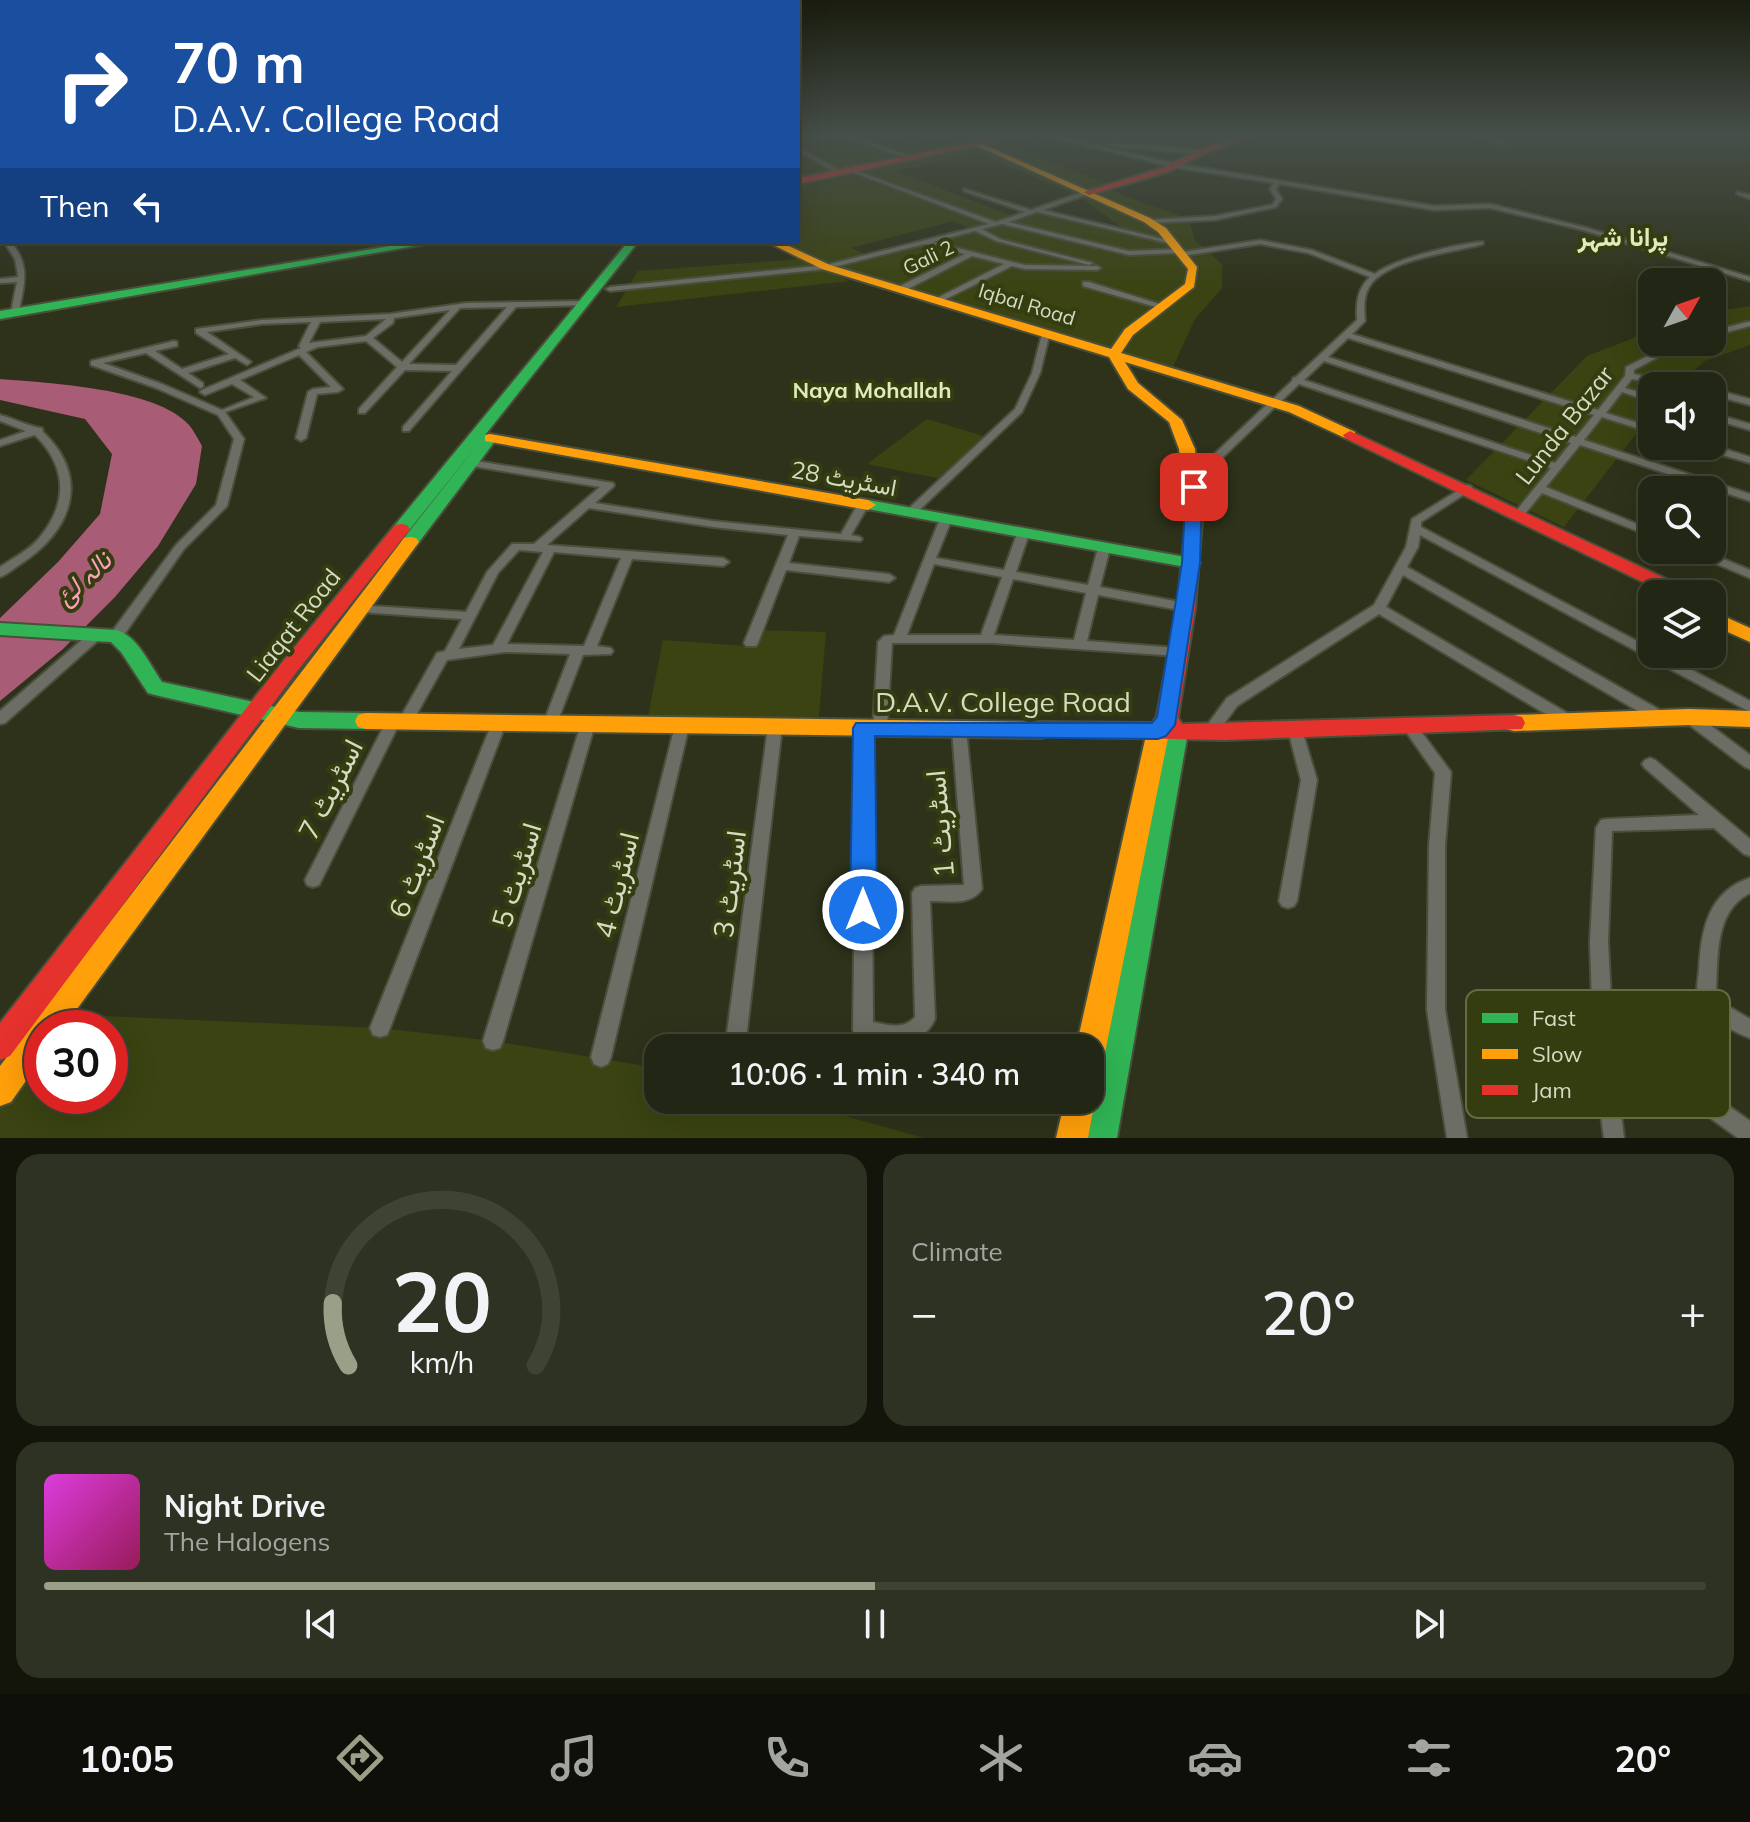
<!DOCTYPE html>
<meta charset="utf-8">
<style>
:root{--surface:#222614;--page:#2e3222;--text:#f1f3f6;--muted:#a2a5a0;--line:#3f4334;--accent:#9aa088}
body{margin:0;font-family:Mulish,Vazirmatn,sans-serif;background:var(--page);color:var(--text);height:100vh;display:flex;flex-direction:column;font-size:30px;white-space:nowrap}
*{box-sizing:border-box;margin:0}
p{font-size:26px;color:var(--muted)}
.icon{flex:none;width:44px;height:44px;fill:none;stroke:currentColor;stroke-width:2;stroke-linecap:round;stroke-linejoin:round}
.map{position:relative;height:1138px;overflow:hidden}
.panel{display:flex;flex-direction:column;gap:16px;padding:16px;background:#13150b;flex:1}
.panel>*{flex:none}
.hud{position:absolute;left:0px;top:0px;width:800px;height:244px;box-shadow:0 8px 32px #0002,0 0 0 2px var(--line);background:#1a4fa0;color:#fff;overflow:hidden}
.needle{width:52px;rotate:50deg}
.fabs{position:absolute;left:1638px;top:268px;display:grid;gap:16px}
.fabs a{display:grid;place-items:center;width:88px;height:88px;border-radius:16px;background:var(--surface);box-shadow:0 8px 32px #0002,0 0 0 2px var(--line);font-size:40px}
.speed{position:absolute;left:24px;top:1010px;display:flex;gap:16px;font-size:40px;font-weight:700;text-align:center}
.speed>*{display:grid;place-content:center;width:104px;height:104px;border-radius:50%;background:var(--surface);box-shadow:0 8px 32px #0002,0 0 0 2px var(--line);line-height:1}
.speed .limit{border:12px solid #d22;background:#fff;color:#111}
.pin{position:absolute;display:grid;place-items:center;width:68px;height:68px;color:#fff;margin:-34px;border-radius:16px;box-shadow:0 4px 12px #0006}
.me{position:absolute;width:88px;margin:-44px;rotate:0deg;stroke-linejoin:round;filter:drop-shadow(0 0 6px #0008)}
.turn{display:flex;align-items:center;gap:28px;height:168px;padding:0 40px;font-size:36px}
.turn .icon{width:104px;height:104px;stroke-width:2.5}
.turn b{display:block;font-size:56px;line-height:68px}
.then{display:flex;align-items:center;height:76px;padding:0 40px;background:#0003;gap:16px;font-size:30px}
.big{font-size:60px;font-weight:600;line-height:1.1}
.panel .card{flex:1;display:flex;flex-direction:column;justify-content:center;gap:12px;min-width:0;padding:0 28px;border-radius:24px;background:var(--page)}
.panel .dial{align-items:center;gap:0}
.dial svg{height:208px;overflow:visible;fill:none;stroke:var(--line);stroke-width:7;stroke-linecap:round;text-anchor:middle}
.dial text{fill:var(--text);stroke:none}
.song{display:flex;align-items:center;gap:24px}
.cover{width:96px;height:96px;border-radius:12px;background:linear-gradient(135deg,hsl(300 70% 55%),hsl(330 70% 35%))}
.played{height:8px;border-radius:4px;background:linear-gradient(90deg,var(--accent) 50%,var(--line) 50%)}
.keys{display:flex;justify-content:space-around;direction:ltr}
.heat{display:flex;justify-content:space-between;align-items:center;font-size:44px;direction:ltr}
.panel .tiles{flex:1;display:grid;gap:16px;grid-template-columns:1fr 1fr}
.card:last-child{grid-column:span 2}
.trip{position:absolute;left:644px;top:1034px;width:460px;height:80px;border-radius:24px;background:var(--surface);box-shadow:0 8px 32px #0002,0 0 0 2px var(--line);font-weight:600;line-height:80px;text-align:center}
.dock{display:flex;height:128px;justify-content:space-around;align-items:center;background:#0e0f08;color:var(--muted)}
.dock .icon{width:56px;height:56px}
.dock .active{color:var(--accent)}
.dock b{font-size:36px;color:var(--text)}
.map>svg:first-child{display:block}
.built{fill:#3a4311;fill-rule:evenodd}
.water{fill:#a95c75}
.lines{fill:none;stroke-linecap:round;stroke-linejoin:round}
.street-casing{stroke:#4a4f3b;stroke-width:4}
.fast-casing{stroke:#4a4f3b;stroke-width:4}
.slow-casing{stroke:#4a4f3b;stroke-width:4}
.jam-casing{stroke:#4a4f3b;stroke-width:4}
.street{fill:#6c6e65;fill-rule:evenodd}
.fast{fill:#30b455;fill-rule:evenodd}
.slow{fill:#ff9f0a;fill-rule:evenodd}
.jam{fill:#e5322d;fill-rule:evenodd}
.route{fill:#1a73e8;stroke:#114b97;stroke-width:2}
.labels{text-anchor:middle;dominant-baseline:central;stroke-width:8;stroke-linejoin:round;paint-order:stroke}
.far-street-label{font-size:20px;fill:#d4dbc3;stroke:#343d10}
.far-neighbourhood-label{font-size:22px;font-weight:bold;fill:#dfebba;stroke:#343d10}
.street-label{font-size:24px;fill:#d4dbc3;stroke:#343d10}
.far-district-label{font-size:26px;font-weight:bold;fill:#dfebba;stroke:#343d10}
.water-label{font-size:26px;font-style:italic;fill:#fda0be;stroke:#343d10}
.near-street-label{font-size:28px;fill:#d4dbc3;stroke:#343d10}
.key{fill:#343d10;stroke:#646c46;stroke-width:2}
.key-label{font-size:22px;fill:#d4dbc3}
</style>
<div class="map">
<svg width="1750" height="1138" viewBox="0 0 1750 1138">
<rect width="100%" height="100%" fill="#2e321a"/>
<!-- built -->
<path class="built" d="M798,134h71l41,13 65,-13 68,4 -32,8 97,38 -2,4 37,15 45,15 7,22 27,24v24l-27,31 -23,50 -346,-102 -54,-25h26zM976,153l99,41 10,-1 -6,3 46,34 -89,-20 -21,7 -119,-46zM953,221l19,8 -103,27 -18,-8z
M801,259l48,22 -233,26 22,-36z
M1750,306v39l-45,16 -30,25h-23v27l-88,114 -98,-47 121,-124 65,-25v11h60v-30z
M927,419l63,19 -43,42 -80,-16z
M756,630l70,2 -8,96 -172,-2 17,-86 84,6z
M57,1014l323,14 113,13 165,27v32h130l136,38h-924v-47l42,-57v62h68v-68h-64z"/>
<!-- water -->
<path class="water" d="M0,379c47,4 157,9 189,46 5,6 9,14 13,21l-6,38 -38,62 -43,51 -52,52 -63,52v-83l58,-56 42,-48 12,-60 -27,-35 -85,-19z"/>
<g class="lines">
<!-- street casing -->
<g class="street-casing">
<path id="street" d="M836,134h8l66,22 -5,1z
M917,134h8l9,4 -3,2z
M1038,134h10l125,29 261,43 56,-2 97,24 163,49v4l-167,-51 -93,-22 -56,2 -154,-26 -4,5 6,10 -6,8 -61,13 -66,3 -2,-1v-2l68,-4 57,-11 4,-6 -6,-10 4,-6 -101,-16z
M1472,134h8l28,10 -5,1z
M0,141h2v4h-2z
M1112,143l89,7 3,2 -3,2 -91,-8z
M798,147l39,22 1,1 -5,1 -35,-20z
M0,157h2v4h-2z
M845,167l151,55 29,-10 -61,-21v-2l67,21 58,-20 2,3 -48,17 132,32 -3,2 -135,-32 -28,10 120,29 51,-2 3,3 77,-12 52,10 63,24c18,-15 84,-31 108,-32v2c-31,9 -91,14 -112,40 -8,11 -7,24 -6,37l-13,13 246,76 27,-34 1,-9 49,-25h11l-52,28v4l48,9 5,3h-19l-36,-7 -7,9 27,8v6l-30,-10 -16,21 46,14v6l-50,-16 -18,23 166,54v7l-170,-56 -34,42 106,43v7l-110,-44 -18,22h-8l-2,-2 2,-2 35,-43 -252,-84 -101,97h-8l-1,-2 1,-2 102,-96 1,-3 3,-1 61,-57c-1,-16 0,-31 13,-43l-62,-24 -48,-9 -78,12 -3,-3 -50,2 -127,-31 -20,5 18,10 93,24 -4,2 -93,-24 -21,-10 -42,11 92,23 72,1 4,2 -4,2 -72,-1 -13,-3 -72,36h-3v-4l67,-34 -32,-8 -68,35h-6v-4l67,-33 -40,-10 -99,25 -216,22 -4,-2 4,-2 216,-22 163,-41 -144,-55zM1348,338l246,77 -18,22 -248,-80zM1324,361l247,82 -16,20 -251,-83z
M2,177v4l-2,1v-4z
M0,188h2v4h-2z
M1737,192l13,3v4l-13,-5z
M0,198h2v4h-2z
M2,212v11l-2,-1v-9z
M4,242h7c20,24 13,41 8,70l-4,2 -4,-2 6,-30 -17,1v-4l18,-2v-2l-3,-16z
M1083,282h6l77,24 -7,2 -76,-22z
M585,301h3v4l-72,2 -107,124h-6v-4l49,-56 -47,-1 -40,43h-6v-4l38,-42 -31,-26 -48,6 -12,5 37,37 -5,3 -21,2 -11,44 -5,3 -5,-3 12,-46 5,-3 18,-2 -32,-32 -59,25 26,18 -41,14 19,27 -17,67 -43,43 -63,90h-10l-2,-3 2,-3 65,-88 40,-40 18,-66 -16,-24 -62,-27 -65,-23v-4l83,-20 3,1v4l-22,5 27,18 47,-15 -33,-21v-4l66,-9 128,-6 76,-11zM507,307l-51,58 -47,-1 51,-56zM450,310l-48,52 -29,-24 20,-15 1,-5zM386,319l-20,17 -57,7 11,-21zM311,322l-12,24 2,2 -99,42 -2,2 5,3 27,-11 22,13 -32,13 -60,-26 -59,-21 43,-10 54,35 3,-1v-4l-15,-10 47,-15 12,7 4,-3 -44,-30 55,-8z
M1747,322h3v4l-38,10v-5z
M1043,330l7,2 -10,41 -18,39 -109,104h-8l-2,-2 2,-2 110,-103 17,-36z
M1712,389l38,10v6l-38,-10z
M1712,413l38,11v6l-38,-11z
M0,415c12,3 33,13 42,13l1,4c48,46 29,98 -21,131 -8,5 -14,11 -22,14v-10c13,-9 30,-17 40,-30 28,-34 27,-70 -4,-101l-2,-1 -34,11v-6l26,-9 -26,-10z
M1712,445l38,12v6l-51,-15 -1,-2z
M470,460l143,23 1,2 -1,2 -18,16 118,18 128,13 17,-30h8l2,2 -17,29 9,2 2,2 -2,2 -61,-5 -10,27 100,11 6,4 -6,4 -103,-12 -28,73 -2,3h-10l-2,-3 44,-108 -75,-8 -124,-19 -42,37 176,13 6,4 -6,4 -91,-7 -35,87 14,2 2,3 -2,3 -28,1 -28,73 -5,1 -5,-1 -2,-4 27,-70 -65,-2 -58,8 -37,66 -5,1 -6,-3 -80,161 -6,2 -6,-2 -2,-5 83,-162 5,-1 6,3 38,-67 8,-2 17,-32 -102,-7 -6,-4 2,-3 110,7 21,-40 25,-28h22l66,-57 -134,-22 -1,-2zM519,550l24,2 -50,93 -34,4 39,-76zM554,552l67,6 -37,88 -77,-2z
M1467,485l4,1 1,2 -1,2 -50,32v5l231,122v5h10l88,47v11l-330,-177 -2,12 -11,20 260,147 2,4 -2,4 -5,1 -5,-1 -254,-147 -17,32 188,110 2,4 -2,4 -5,1 -5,-1 -185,-111 -142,92 -22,30 -5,1 -5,-1 -2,-4 2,-4 22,-30 147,-93 32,-58 6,-28z
M945,518l6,3 -15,37 68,12 13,-36 6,-3 6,3 -13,38 72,13 10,-37 6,-4 4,2 2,2 -10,39 85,16 6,4 -6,4 -87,-16 -11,46 91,7 5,1 2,3 -2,3 -5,1 -186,-13h-100l-5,85 -2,4 -5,1 -5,-1 -2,-4 5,-86 6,-6 10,-1 45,-114zM934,564l68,13 -21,58h-74zM1013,579l73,14 -12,47 -80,-5z
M1686,550h16l48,20v8l-62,-26z
M97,630l7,4 -2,3 -97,86 -5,1v-13l92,-80z
M1689,712l5,1 56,42v14l-5,-2 -61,-46 -2,-4 2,-4z
M499,718l5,1 2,4 -116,305 -3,7 -7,2 -7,-2 -3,-7 122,-305 2,-4z
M588,719l5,1 2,4 -92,317 -3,7 -7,2 -7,-2 -3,-7 98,-317 2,-4z
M682,721l5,1 2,4 -78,331 -3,7 -7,3 -7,-3 -3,-7 84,-331 2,-4z
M1409,721l5,1 37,50 -6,74v164l22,128h-20l-20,-128 2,-164 6,-73 -33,-47 2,-4z
M775,722l5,1 2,4 -37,321h-20l43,-321 2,-4z
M864,723l5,1 2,4 2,294c15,3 31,8 42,-5l-3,-124 3,-5 6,-2 43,-1 -12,-156 2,-4 5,-1 5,1 2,4 16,160c-11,17 -34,12 -52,12l5,118c-14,31 -51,29 -79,18l-3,-7 4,-302 2,-4z
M1295,725l5,1 2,4 15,50 -20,121 -3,5 -6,2 -6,-2 -3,-5 22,-121 -13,-50 2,-4z
M1650,758l5,2 95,79v17l-6,-2 -30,-26 -102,3 -4,111 5,95 56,27 81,57v17h-12l-83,-60 -41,-21 10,81h-20l-10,-75 -4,-121 6,-114 5,-8 6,-1 92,-4 -54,-47 -3,-4 3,-4z
M1750,878v15c-36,18 -32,65 -34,99l10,13 24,14v19c-19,-7 -39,-19 -50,-37 -5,-9 -2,-21 -1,-31 2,-40 9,-78 51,-92z"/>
</g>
<!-- fast casing -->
<g class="fast-casing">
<path id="fast" d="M1744,134h6v3z
M414,242h23l-437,77v-8z
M628,242h10l-153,193h10v6l-79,105h-12l-3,-4 3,-4 74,-94 -71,89h-12l-3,-4 3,-4z
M868,500l323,58 9,5 -9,5 -329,-60 -2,-3z
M0,623l116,7c21,5 34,35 46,52l137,30 67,1 8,2 3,6 -3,6 -8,2 -67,-1 -144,-33 -7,-2 -27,-41 -10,-10 -111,-7z
M1177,724l8,2 3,6 -71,406h-32l81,-406 3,-6z"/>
</g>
<!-- slow casing -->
<g class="slow-casing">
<path id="slow" d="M973,140l177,78 16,10 31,39 -3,20 -61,48 -12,18 178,53 56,26v6h-10l-56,-26 -164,-50 13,21 44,37 13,29 7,73 -2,4h-12l-9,-77 -10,-27 -41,-33 -19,-32 -287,-88 -55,-27h13l50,23 281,84 14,-20 60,-45 3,-15 -30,-37 -14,-10 -171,-78z
M490,434l378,66 8,5 -8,5 -383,-69v-6z
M410,537l6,1 3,4 -3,4 -353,482h-21v30l-31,44 -11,4v-40l404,-528z
M1712,611l38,17v14l-38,-17z
M1689,709l61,2v16l-61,-2 -175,6 -8,-2 -3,-6 3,-6 8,-2z
M366,713l675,9 8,2 3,6 -3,6 -8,2 -675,-9 -8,-2 -3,-6 3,-6z
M1165,714l8,2 3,6 -7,11 -64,320 -5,10 -10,4v-19h-14l71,-317 10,-15z
M1090,1089l5,11 -7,38h-32l9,-38h25z"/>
</g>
<!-- jam casing -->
<g class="jam-casing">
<path id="jam" d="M1014,134h17l-233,50v-6z
M1246,134h12l-54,20 -36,18 -79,23 -5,-3 78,-24 36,-18z
M1350,431l340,159 2,4h-24l-323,-156 -2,-3z
M1194,517l8,5 -7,87 -17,109 4,6 332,-9 8,2 3,6 -3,6 -298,11 -191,-4 -3,-6 3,-6 8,-2 117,1 -2,-3 21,-111 9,-87z
M401,524l6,1 3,4 -3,4 -109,137 -288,386 -10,4v-37l284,-363 111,-135z"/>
</g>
<!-- street -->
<use href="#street" class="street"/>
<!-- fast -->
<use href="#fast" class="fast"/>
<!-- slow -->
<use href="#slow" class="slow"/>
<!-- jam -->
<use href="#jam" class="jam"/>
</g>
<!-- sky -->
<linearGradient id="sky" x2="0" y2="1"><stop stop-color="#191c0e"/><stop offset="0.46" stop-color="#464f49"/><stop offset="1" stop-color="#464f49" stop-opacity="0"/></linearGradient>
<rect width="1750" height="294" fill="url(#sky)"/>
<!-- route -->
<path class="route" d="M1194,483l8,4 -2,76 -25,162 -9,11 -8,3 -283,-3 2,174 -4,8 -10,3 -9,-3 -4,-8 3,-182 3,-5h296l5,-6 25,-154 4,-76z"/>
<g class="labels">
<!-- far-street labels -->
<g class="far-street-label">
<text transform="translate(928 257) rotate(-26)">Gali 2</text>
<text transform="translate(1027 304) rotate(17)">Iqbal Road</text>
</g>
<!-- far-neighbourhood labels -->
<g class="far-neighbourhood-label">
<text x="872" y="390">Naya Mohallah</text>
</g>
<!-- street labels -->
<g class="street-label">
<text transform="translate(1564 425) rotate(-52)">Lunda Bazar</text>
<text transform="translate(844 478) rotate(10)">اسٹریٹ 28</text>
<text transform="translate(293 625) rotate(-52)">Liaqat Road</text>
</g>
<!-- far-district labels -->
<g class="far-district-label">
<text x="1623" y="236">پرانا شہر</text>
</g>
<!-- water labels -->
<g class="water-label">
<text transform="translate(83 578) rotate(-43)">نالہ لئ</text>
</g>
<!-- near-street labels -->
<g class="near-street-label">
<text x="1003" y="701">D.A.V. College Road</text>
<text transform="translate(330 789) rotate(-63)">اسٹریٹ 7</text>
<text transform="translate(939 824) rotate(-95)">اسٹریٹ 1</text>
<text transform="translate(416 866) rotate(-69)">اسٹریٹ 6</text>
<text transform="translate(516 875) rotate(-73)">اسٹریٹ 5</text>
<text transform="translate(729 884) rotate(-83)">اسٹریٹ 3</text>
<text transform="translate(616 885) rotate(-76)">اسٹریٹ 4</text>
</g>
</g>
<!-- legend -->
<rect x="1466" y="990" width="264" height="128" rx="12" class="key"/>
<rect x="1482" y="1013" width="36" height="10" fill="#30b455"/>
<rect x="1482" y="1049" width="36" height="10" fill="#ff9f0a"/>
<rect x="1482" y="1085" width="36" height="10" fill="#e5322d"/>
<g class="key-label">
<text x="1532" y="1026">Fast</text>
<text x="1532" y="1062">Slow</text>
<text x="1532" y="1098">Jam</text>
</g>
</svg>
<div class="fabs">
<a><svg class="needle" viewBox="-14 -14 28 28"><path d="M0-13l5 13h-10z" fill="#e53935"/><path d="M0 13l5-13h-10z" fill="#a2a5a0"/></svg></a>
<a><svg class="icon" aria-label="sound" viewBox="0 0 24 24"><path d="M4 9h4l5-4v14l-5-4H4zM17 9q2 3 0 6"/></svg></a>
<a><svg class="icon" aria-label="search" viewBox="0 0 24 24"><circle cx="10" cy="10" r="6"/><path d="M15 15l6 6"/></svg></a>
<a><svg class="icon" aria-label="layers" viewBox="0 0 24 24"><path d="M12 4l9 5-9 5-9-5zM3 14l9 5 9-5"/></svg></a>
</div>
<div class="speed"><div class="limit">30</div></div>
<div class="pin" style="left:1194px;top:487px;background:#d93025"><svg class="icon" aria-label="arrive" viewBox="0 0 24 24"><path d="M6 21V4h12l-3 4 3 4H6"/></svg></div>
<svg class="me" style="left:863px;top:910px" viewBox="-20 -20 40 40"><circle r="17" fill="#1a73e8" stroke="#fff" stroke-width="3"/><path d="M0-11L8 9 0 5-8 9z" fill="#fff"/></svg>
<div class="trip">10:06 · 1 min · 340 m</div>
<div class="hud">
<div class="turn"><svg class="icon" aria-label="right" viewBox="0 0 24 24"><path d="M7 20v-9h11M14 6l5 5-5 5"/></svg><div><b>70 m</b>D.A.V. College Road</div></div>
<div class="then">Then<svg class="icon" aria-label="left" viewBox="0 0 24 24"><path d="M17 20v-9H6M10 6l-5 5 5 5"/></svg></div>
</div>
</div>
<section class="panel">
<div class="tiles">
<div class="card dial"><svg viewBox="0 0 100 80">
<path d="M14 69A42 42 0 1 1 86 69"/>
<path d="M14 69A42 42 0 0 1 8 45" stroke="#9aa088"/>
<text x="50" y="56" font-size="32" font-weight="700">20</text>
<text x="50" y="72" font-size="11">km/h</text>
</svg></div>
<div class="card"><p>Climate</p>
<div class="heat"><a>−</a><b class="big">20°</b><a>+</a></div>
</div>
<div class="card">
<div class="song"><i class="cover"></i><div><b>Night Drive</b><p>The Halogens</p></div></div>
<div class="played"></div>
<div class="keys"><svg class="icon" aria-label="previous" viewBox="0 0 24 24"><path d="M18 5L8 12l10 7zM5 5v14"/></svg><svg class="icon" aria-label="pause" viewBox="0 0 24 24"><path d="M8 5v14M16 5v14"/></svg><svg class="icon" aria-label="next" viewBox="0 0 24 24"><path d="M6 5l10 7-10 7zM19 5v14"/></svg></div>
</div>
</div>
</section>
<nav class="dock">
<b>10:05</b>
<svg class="icon active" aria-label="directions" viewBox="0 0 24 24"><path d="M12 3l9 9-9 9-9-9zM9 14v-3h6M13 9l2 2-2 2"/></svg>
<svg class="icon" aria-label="music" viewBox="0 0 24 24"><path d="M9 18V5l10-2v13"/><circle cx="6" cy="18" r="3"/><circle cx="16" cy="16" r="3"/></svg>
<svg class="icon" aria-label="phone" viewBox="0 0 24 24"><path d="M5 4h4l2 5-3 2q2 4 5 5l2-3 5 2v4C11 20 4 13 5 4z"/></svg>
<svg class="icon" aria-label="climate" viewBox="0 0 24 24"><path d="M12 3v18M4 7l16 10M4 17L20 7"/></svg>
<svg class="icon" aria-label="car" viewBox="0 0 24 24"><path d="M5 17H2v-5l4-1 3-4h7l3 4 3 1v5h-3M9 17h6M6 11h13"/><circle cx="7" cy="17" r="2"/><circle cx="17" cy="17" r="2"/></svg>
<svg class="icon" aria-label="filters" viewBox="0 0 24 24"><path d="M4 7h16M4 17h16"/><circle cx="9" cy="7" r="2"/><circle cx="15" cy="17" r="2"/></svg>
<b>20°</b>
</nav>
